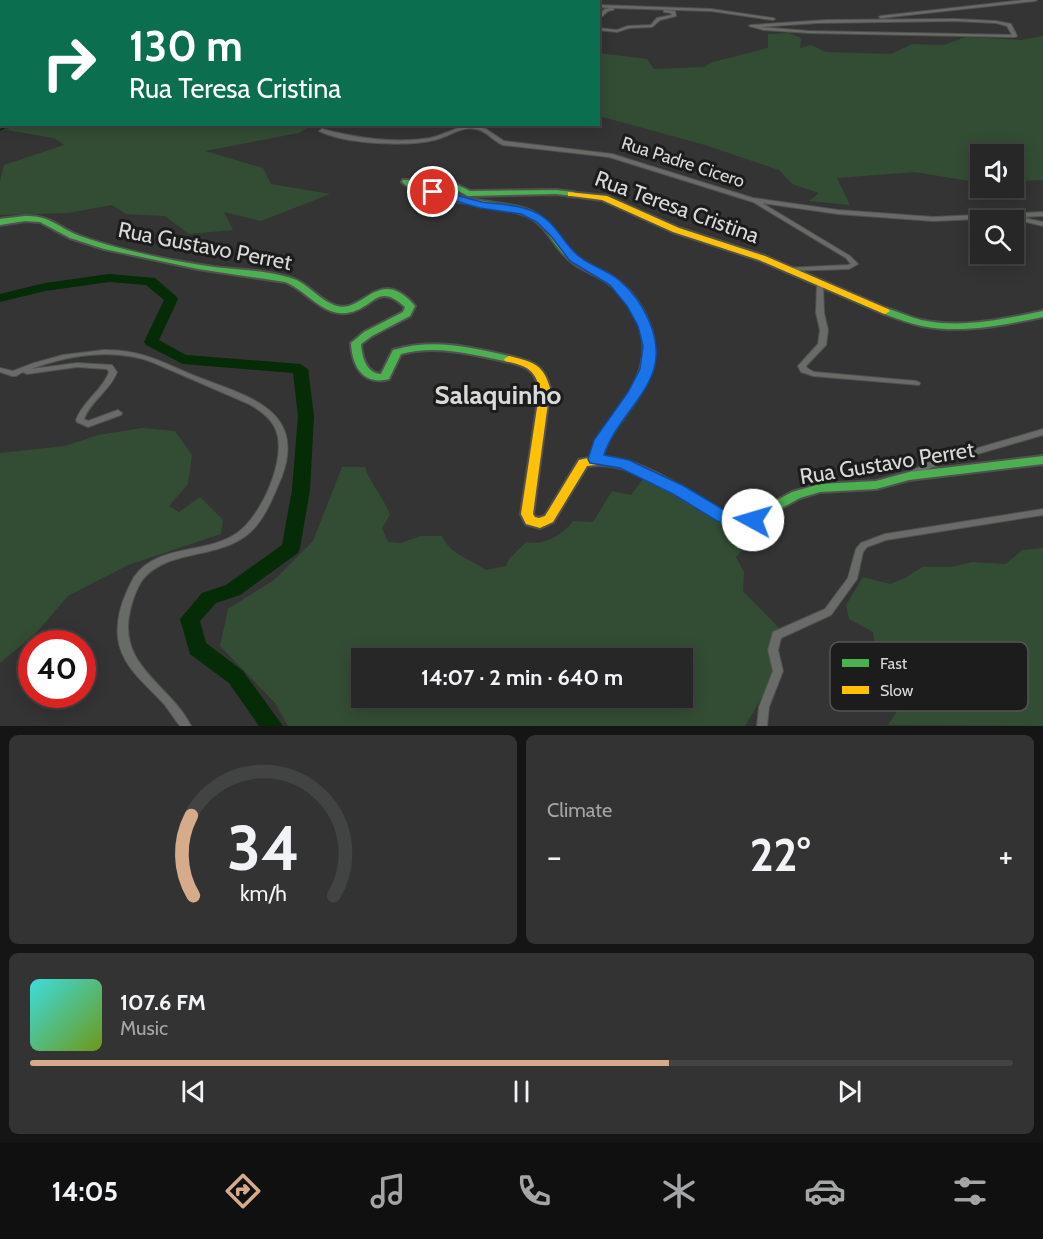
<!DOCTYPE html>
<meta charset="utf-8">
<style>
:root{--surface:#262726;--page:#323332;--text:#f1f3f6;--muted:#a4a5a7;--line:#424443;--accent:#d6ab8b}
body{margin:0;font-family:Cabin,sans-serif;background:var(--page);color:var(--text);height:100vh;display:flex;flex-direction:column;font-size:22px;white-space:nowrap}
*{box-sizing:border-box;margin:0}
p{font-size:20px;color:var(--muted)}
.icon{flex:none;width:33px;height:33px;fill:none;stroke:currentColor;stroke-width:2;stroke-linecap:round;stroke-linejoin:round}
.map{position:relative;height:726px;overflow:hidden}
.side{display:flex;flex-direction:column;gap:9px;padding:9px;background:#151515;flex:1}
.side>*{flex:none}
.hud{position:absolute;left:0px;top:0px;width:600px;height:126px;box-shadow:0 3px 15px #0003,0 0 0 2px var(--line);background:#0b6e4f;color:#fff;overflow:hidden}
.tools{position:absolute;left:970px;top:144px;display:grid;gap:12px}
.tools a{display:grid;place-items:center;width:54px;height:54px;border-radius:0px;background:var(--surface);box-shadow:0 3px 15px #0003,0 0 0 2px var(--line);font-size:30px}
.speed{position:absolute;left:18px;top:630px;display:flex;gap:12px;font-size:30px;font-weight:700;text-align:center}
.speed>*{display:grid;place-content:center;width:78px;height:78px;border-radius:50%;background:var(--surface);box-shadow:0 3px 15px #0003,0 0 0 2px var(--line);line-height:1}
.speed .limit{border:9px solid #d22;background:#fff;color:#111}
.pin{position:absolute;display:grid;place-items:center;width:51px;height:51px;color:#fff;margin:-26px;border:3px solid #fff;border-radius:50%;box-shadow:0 2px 6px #0007}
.me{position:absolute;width:66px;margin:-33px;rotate:276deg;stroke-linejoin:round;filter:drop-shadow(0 0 4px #0008)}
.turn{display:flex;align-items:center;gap:21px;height:126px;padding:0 30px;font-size:27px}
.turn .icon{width:78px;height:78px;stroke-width:2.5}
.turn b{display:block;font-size:42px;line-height:51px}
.big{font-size:45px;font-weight:700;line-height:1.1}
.side .tile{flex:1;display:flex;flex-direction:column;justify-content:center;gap:9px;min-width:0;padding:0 21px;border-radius:9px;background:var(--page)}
.side .dial{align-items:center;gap:0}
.dial svg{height:156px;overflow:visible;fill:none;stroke:var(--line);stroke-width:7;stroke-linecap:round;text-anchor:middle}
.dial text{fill:var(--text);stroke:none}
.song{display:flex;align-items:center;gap:18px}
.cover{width:72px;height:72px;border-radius:9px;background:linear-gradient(135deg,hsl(180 70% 55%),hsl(80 70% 35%))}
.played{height:6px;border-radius:3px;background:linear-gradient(90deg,var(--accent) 65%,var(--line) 65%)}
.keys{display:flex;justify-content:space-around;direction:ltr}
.heat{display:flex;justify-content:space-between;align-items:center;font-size:33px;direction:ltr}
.side .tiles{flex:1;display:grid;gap:9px;grid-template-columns:1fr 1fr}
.tile:last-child{grid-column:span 2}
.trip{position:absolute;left:351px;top:648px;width:342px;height:60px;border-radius:0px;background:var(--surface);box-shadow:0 3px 15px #0003,0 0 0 2px var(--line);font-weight:700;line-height:60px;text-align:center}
.tab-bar{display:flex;height:96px;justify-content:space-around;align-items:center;background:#0f100f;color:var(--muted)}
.tab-bar .icon{width:42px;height:42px}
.tab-bar .on{color:var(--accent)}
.tab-bar b{font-size:27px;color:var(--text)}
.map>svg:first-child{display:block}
.green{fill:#334d34;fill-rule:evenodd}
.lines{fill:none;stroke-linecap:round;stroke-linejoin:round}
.river{fill:#052b07;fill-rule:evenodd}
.street-casing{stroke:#515250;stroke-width:2}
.fast-casing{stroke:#515250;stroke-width:4}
.slow-casing{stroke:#515250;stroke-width:4}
.street{fill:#696b69;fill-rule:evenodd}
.fast{fill:#4caf50;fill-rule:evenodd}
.slow{fill:#ffc107;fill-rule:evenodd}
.route{fill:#1a73e8;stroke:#114b97;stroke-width:1.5}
.labels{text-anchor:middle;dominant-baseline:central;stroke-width:6;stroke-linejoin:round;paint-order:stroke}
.far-street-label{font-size:18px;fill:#d8dad7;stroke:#1b1c1b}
.street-label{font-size:22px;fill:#d8dad7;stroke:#1b1c1b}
.quarter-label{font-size:26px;font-weight:bold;fill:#d8dad7;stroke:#1b1c1b}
.key{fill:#1b1c1b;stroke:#545553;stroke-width:1.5}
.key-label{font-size:16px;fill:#d8dad7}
</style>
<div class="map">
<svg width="1043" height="726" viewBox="0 0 1043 726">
<rect width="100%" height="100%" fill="#333433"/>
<!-- green -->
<path class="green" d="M789,33l12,5 -1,10 11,-3 15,7 65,2 21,-10 32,1 22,-8 55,3 22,-4v144l-29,1v-27h-33v29l-66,-11 -78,6 13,27 -41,-4 10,-8 -27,-9 -13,-14 -74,-25 -106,-29v-63l48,6 7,10 50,-2 9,-5 55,-14v-14z
M14,125h298l-13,8 -94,18 58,17 8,16 59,10 -69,27 -37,-9 9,18 -44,4 -24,-18 -39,-2 -14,-9 -44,8 -68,2v-34l4,-16 60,-20 -10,-7 -48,-8z
M142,428l33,3 17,24 -4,29 -19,22 10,6 21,-15 23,23 -2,14 -93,31 -60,31 -31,36 -37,31v-210l65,-7 33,-11z
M342,467h23c6,18 19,31 25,48l-8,13 6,14 13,1 20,-7h21c8,18 28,23 44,34l20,-4 4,-8 16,-16c19,4 36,-7 47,-21l20,1 19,-31 19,4 16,-21 27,21 77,45 -15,17 8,15 -1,19 36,37 -2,30 -5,23 -27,45h-457l-13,-23 -55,-57 8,-37 46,-29 39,-39zM362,658h320v40h-320z
M1043,548v178l-155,-1 13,-20 -30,-11 4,-49 -2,-13 -24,-13 -3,-14 17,-28 27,7 15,-6 17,-11h29l21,-5 34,2 16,-14z"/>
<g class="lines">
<!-- river -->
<path class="river" d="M319,0h8l1,2h-8z
M2,123v1h10l-12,7z
M109,274l46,4 21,18 2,3 -19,41 27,15 114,9 8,5 6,47 -4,74 -10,58 -2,5 -58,42 -24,8 -16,18 6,22 37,28 40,55h-24l-30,-43 -39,-29 -10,-35 22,-26 24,-8 56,-40 10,-55 6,-74 -5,-43 -110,-9 -37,-19 -2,-3 20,-42 -18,-15 -37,-3 -64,9 -45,11v-8l45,-11z"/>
<!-- street casing -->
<g class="street-casing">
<path id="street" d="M189,0l13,2h-10z
M305,0h4l1,2h-4z
M457,0l10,2h-8z
M576,0l12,2h-9z
M1024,0h13l-2,1 -154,17 -2,-1 2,-1z
M255,1l11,1h-13z
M598,5l113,4 62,9 2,1 -2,1 -62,-9 -99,-3 2,1 -1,1 -5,1 -10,9v-4l7,-7 7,-1 -14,-1z
M664,10l11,1 1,5 -16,4 -8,7 -23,1 -12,4 -19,-2v-2l19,2 11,-4 23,-1 6,-7 15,-3 -1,-2 -7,-1z
M955,19l41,2 15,3 6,12 -2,1 -206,-4 -45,-3 -15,-4 2,-1 76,-5zM955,21l41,2 11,3 5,9 -203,-4 -49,-4 57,-4z
M470,125l16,4 18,12 108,13 141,44 85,12 95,7 110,-5v4l-110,5 -95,-7 -76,-11 88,53 8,8 -9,5 -63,2 -2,-1 -1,-1 1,-1 64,-3 3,-1 -5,-6 -93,-56 -144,-45 -106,-12c-10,-4 -17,-15 -28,-16 -14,-3 -27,8 -40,11 -28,7 -90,4 -116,-9l3,-2c35,9 72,15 108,9 14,-3 26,-11 40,-13z
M1020,217l23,5v4l-25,-6 -1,-1z
M820,281l3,2 1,30 4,17 -2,15 -20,21 1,2 7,4 102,9 4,2 -1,2 -106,-9 -12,-4 -3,-6 20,-22 2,-14 -4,-17 1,-30z
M104,350c39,0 57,12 91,26 48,19 112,32 87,100 -7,17 -14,35 -25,49 -30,38 -90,20 -116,57 -5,8 -9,20 -11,29 -13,55 40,73 61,115h-11c-6,-7 -10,-15 -16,-22 -18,-20 -43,-38 -46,-66 -2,-17 3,-34 10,-49 2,-4 4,-8 6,-12 24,-34 72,-22 103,-44 24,-16 52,-77 38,-105 -5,-11 -16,-18 -26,-24l-97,-42c-39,-14 -83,-7 -121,7l46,-6 35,2 5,7c-7,19 -26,28 -33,47l4,2 30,-11 4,3 -1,2 -33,12 -11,-5 -1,-2c7,-19 26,-29 33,-48l-2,-3 -30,-2 -50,7 -4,-2 -7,4h-4l-12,-4v-4l13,3 21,-8 29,-8z
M1043,429v6l-110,32 -20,10h-6l-1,-2 1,-2 20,-10z
M1043,509v6l-157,25 -19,7 -4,5 -6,27 -26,36 -50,23 -3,12 5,21 -14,36 -2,19h-10l2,-19 14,-36 -5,-21 5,-18 52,-23 23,-31 8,-29 5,-6 24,-9z"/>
</g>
<!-- fast casing -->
<g class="fast-casing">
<path id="fast" d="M403,180h44l23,11 86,-1 18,2v4l-18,-2 -88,2 -23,-12h-30c20,7 41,12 62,16 16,3 33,4 49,9 25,9 32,30 49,46 11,10 24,14 36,21 26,16 46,51 43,81 -3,30 -26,52 -41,76 -6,9 -9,19 -14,29h-8l-2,-3c18,-44 68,-80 51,-132 -5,-16 -15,-30 -28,-41 -11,-10 -27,-14 -39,-23 -28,-22 -22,-45 -66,-53 -24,-5 -89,-11 -105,-28z
M25,216c25,-1 34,12 55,20 39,14 93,25 134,31 26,3 52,3 77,11 17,5 27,21 43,27 29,12 44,-42 81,1l-5,10 -38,20 -11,8c1,13 5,29 20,30l12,-24c40,-12 77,-3 116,6l5,3 -5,3c-35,-7 -72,-18 -108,-8l-12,25c-26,7 -37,-13 -38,-36l13,-11 39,-20 2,-5c-29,-26 -30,2 -58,6 -25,3 -41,-23 -62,-31l-87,-13 -94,-20 -34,-11 -30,-16 -15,-1 -25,4v-6z
M885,308c12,3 24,9 36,12 40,9 83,-1 122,-9v6c-40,8 -81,17 -121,9 -14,-3 -27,-8 -40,-13l-2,-2z
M1043,456v8l-134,16 -33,9 -56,3 -20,6 -53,29 -28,-7 -32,-19 -2,-3 2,-3h8l31,18 20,4 46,-25 28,-8 56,-3 33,-9z"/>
</g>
<!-- slow casing -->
<g class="slow-casing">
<path id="slow" d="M568,192l39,4 72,32 86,28 123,53 2,2 -5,3 -3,-1 -123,-53 -86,-28 -71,-32 -31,-4h-3z
M509,356c23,6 34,7 41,32l-17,126 2,3 4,1 6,-2 34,-56c41,-11 82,14 116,35l2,3 -2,3h-8c-30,-18 -64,-41 -100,-35l-34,56 -13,6 -14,-4 -5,-10 19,-126c-7,-21 -15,-22 -35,-27l-1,-2z"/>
</g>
<!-- street -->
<use href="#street" class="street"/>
<!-- fast -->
<use href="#fast" class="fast"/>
<!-- slow -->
<use href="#slow" class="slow"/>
</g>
<!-- route -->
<path class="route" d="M433,189c16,4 33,9 49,13 14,2 31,2 45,7 31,10 32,32 53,48 11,9 27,13 39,23 24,20 44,58 35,89 -10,32 -40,54 -50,86l25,5 55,26 45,27 10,3h19l3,4 -3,4 -19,4 -22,-7 -44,-27 -53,-26 -30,-5 -2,-4 6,-19 34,-48 12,-23 3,-23 -5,-20 -11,-20 -17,-21 -40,-24 -19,-25 -14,-14 -16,-8 -41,-6 -50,-14 -2,-2z"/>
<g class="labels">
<!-- far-street labels -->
<g class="far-street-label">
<text transform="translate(683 162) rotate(18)">Rua Padre Cicero</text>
</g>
<!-- street labels -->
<g class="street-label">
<text transform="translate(677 207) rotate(20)">Rua Teresa Cristina</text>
<text transform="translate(205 246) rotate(11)">Rua Gustavo Perret</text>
<text transform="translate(887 463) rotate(-9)">Rua Gustavo Perret</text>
</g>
<!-- quarter labels -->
<g class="quarter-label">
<text x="498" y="395">Salaquinho</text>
</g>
</g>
<!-- legend -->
<rect x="830" y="642" width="198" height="69" rx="9" class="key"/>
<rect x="842" y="659" width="27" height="8" fill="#4caf50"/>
<rect x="842" y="686" width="27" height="8" fill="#ffc107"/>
<g class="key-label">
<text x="880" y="669">Fast</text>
<text x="880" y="696">Slow</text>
</g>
</svg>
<div class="tools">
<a><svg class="icon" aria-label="sound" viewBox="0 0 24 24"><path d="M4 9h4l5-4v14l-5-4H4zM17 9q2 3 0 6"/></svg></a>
<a><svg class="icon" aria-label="search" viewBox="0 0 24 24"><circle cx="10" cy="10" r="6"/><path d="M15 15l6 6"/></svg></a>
</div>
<div class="speed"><div class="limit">40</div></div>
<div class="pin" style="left:433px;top:192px;background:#d93025"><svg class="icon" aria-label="arrive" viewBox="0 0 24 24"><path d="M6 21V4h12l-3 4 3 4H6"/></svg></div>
<svg class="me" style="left:753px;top:520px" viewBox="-20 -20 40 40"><circle r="19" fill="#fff"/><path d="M0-13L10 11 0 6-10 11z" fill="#1a73e8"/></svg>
<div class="trip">14:07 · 2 min · 640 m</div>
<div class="hud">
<div class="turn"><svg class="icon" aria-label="right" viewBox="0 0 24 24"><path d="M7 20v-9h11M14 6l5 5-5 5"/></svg><div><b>130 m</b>Rua Teresa Cristina</div></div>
</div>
</div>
<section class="side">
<div class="tiles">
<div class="tile dial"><svg viewBox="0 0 100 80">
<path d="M14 69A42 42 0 1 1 86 69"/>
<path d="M14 69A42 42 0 0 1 13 28" stroke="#d6ab8b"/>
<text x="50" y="56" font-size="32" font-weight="700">34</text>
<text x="50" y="72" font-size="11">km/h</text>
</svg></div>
<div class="tile"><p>Climate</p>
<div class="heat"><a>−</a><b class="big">22°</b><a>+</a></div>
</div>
<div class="tile">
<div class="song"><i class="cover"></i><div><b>107.6 FM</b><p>Music</p></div></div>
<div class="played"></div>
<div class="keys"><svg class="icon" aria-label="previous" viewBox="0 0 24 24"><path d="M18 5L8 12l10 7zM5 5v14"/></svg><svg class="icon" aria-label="pause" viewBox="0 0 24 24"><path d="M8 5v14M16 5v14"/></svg><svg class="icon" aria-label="next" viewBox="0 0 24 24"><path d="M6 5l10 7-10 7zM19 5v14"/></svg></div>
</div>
</div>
</section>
<nav class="tab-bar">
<b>14:05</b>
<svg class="icon on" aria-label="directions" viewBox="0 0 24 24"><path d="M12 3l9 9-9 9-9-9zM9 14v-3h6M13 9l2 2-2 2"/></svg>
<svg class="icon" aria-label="music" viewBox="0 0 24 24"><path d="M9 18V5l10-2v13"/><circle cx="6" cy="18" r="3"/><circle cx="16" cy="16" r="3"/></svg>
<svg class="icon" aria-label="phone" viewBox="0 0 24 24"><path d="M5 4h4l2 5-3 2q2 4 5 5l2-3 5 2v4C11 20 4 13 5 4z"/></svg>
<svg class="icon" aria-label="climate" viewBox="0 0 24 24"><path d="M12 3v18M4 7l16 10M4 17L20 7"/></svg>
<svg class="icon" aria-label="car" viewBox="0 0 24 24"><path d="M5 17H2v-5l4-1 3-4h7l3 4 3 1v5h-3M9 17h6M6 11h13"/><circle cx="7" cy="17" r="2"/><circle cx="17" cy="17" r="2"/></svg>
<svg class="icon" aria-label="filters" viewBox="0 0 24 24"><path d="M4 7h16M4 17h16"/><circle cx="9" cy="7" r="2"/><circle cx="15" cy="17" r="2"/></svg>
</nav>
